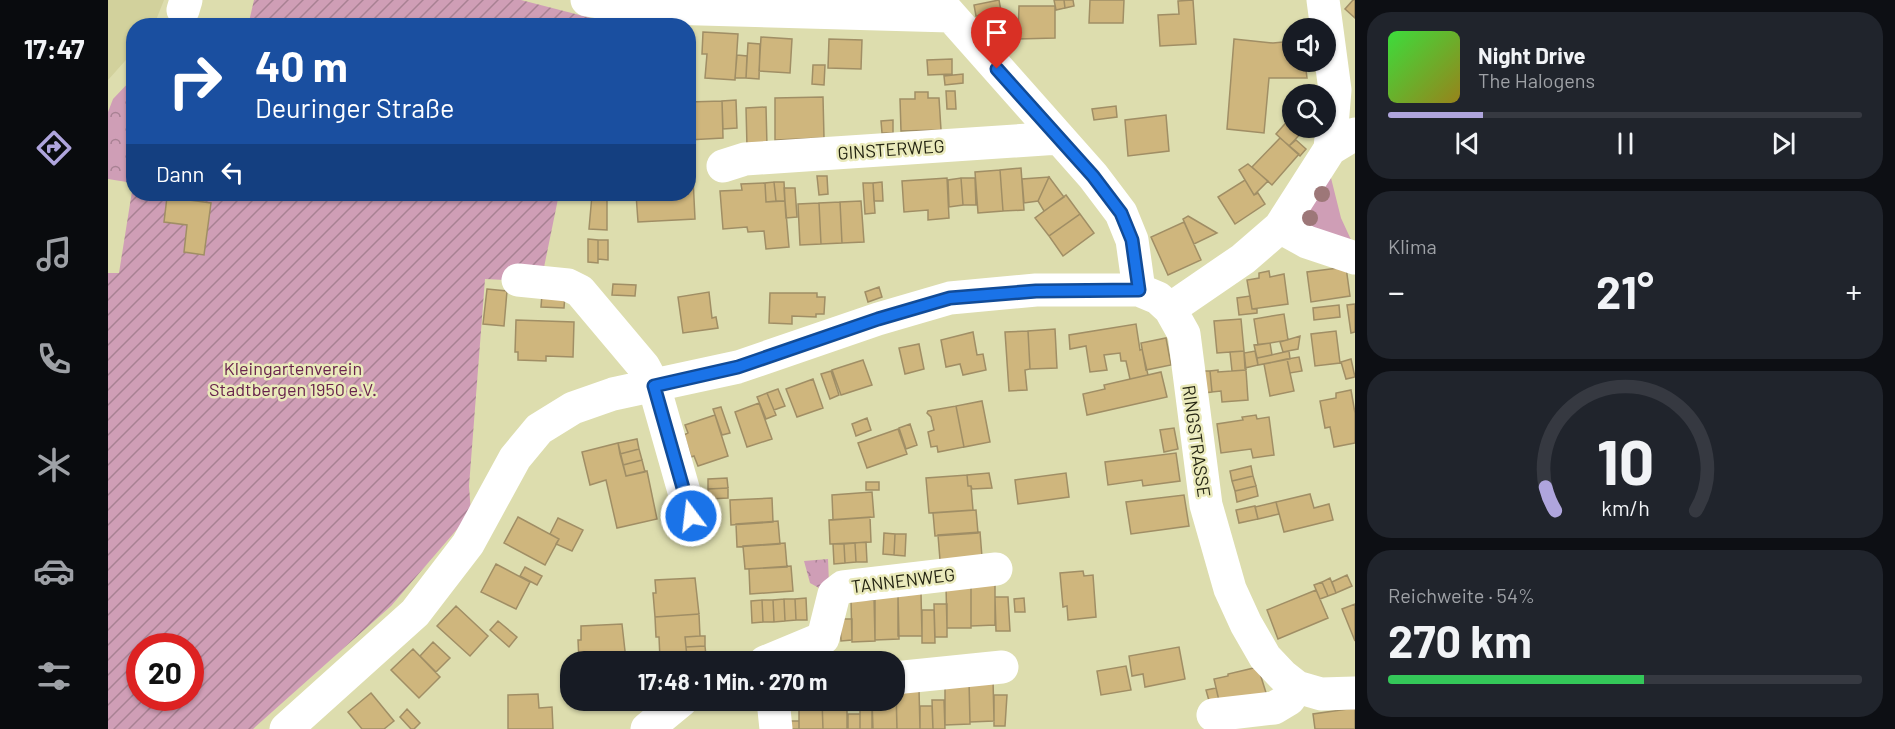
<!DOCTYPE html>
<html lang="de">
<meta charset="utf-8">
<style>
:root{--surface:#171b24;--page:#20242c;--text:#f1f3f6;--muted:#9ea1a6;--line:#363941;--accent:#afa5dd}
body{margin:0;font-family:Barlow,sans-serif;background:var(--page);color:var(--text);height:100vh;display:flex;flex-direction:column;font-size:22px;white-space:nowrap}
*{box-sizing:border-box;margin:0}
p{font-size:20px;color:var(--muted)}
.icon{flex:none;width:33px;height:33px;fill:none;stroke:currentColor;stroke-width:2;stroke-linecap:round;stroke-linejoin:round}
.map{position:relative;flex:1;overflow:hidden}
.sheet{display:flex;flex-direction:column;gap:12px;padding:12px;background:#0d0f14;width:540px}
.sheet>*{flex:none}
.top-card{position:absolute;left:18px;top:18px;width:570px;height:183px;border-radius:24px;box-shadow:0 2px 4px #0004;background:#1a4fa0;color:#fff;overflow:hidden}
.controls{position:absolute;left:1174px;top:18px;display:grid;gap:12px}
.controls a{display:grid;place-items:center;width:54px;height:54px;border-radius:50%;background:var(--surface);box-shadow:0 2px 4px #0004;font-size:30px}
.speed{position:absolute;left:18px;top:633px;display:flex;gap:12px;font-size:30px;font-weight:700;text-align:center}
.speed>*{display:grid;place-content:center;width:78px;height:78px;border-radius:50%;background:var(--surface);box-shadow:0 2px 4px #0004;line-height:1}
.speed .limit{border:9px solid #d22;background:#fff;color:#111}
.pin{position:absolute;display:grid;place-items:center;width:51px;height:51px;color:#fff;margin:-62px -26px;border-radius:50% 50% 50% 0;rotate:-45deg;box-shadow:0 0 6px #0007}
.pin .icon{rotate:45deg}
.me{position:absolute;width:66px;margin:-33px;rotate:345deg;stroke-linejoin:round;filter:drop-shadow(0 0 4px #0008)}
.turn{display:flex;align-items:center;gap:21px;height:126px;padding:0 30px;font-size:27px}
.turn .icon{width:78px;height:78px;stroke-width:2.5}
.turn b{display:block;font-size:42px;line-height:51px}
.then{display:flex;align-items:center;height:57px;padding:0 30px;background:#0003;gap:12px;font-size:22px}
.big{font-size:45px;font-weight:700;line-height:1.1}
.sheet .tile{flex:1;display:flex;flex-direction:column;justify-content:center;gap:9px;min-width:0;padding:0 21px;border-radius:24px;background:var(--page)}
.sheet .dial{align-items:center;gap:0}
.dial svg{height:156px;overflow:visible;fill:none;stroke:var(--line);stroke-width:7;stroke-linecap:round;text-anchor:middle}
.dial text{fill:var(--text);stroke:none}
.song{display:flex;align-items:center;gap:18px}
.cover{width:72px;height:72px;border-radius:9px;background:linear-gradient(135deg,hsl(120 70% 55%),hsl(50 70% 35%))}
.played{height:6px;border-radius:3px;background:linear-gradient(90deg,var(--accent) 20%,var(--line) 20%)}
.keys{display:flex;justify-content:space-around;direction:ltr}
.heat{display:flex;justify-content:space-between;align-items:center;font-size:33px;direction:ltr}
.charge{height:9px;border-radius:4px;background:linear-gradient(90deg,#34c759 54%,var(--line) 0)}
.trip{position:absolute;left:452px;top:651px;width:345px;height:60px;border-radius:24px;background:var(--surface);box-shadow:0 2px 4px #0004;font-weight:700;line-height:60px;text-align:center}
main{display:flex;flex:1;min-height:0}
.tab-bar{display:flex;flex-direction:column;width:108px;justify-content:space-around;align-items:center;background:#090b0e;color:var(--muted)}
.tab-bar .icon{width:42px;height:42px}
.tab-bar .on{color:var(--accent)}
.tab-bar b{font-size:27px;color:var(--text)}
.map>svg:first-child{display:block}
.built{fill:#d2d19c}
.grass{fill:#cf9eb6}
.forest{fill:url(#forest-crowns)}
.garden{fill:url(#garden-furrows);fill-rule:evenodd}
.building{fill:#cfb67d;stroke:#a08e65;stroke-width:1.5}
.lines{fill:none;stroke-linecap:round;stroke-linejoin:round}
.minor{stroke:#fff;stroke-width:33}
.tree{fill:#9d7778}
.route-casing{stroke:#114b97;stroke-width:15}
.route{stroke:#1a73e8;stroke-width:10}
.labels{text-anchor:middle;dominant-baseline:central;stroke-width:5;stroke-linejoin:round;paint-order:stroke}
.street-label{font-size:18px;fill:#242412;stroke:#eaeabb}
.park-label{font-size:18px;fill:#68234c;stroke:#eaeabb}
</style>
<main>
<nav class="tab-bar">
<b>17:47</b>
<svg class="icon on" aria-label="directions" viewBox="0 0 24 24"><path d="M12 3l9 9-9 9-9-9zM9 14v-3h6M13 9l2 2-2 2"/></svg>
<svg class="icon" aria-label="music" viewBox="0 0 24 24"><path d="M9 18V5l10-2v13"/><circle cx="6" cy="18" r="3"/><circle cx="16" cy="16" r="3"/></svg>
<svg class="icon" aria-label="phone" viewBox="0 0 24 24"><path d="M5 4h4l2 5-3 2q2 4 5 5l2-3 5 2v4C11 20 4 13 5 4z"/></svg>
<svg class="icon" aria-label="climate" viewBox="0 0 24 24"><path d="M12 3v18M4 7l16 10M4 17L20 7"/></svg>
<svg class="icon" aria-label="car" viewBox="0 0 24 24"><path d="M5 17H2v-5l4-1 3-4h7l3 4 3 1v5h-3M9 17h6M6 11h13"/><circle cx="7" cy="17" r="2"/><circle cx="17" cy="17" r="2"/></svg>
<svg class="icon" aria-label="filters" viewBox="0 0 24 24"><path d="M4 7h16M4 17h16"/><circle cx="9" cy="7" r="2"/><circle cx="15" cy="17" r="2"/></svg>
</nav>
<div class="map">
<svg width="1247" height="729" viewBox="0 0 1247 729">
<defs>
<pattern id="forest-crowns" width="20" height="18" patternUnits="userSpaceOnUse" patternTransform="scale(1.5)"><rect width="20" height="18" fill="#cf9eb6"/><path d="M2 6a3 3 0 1 1 6 0M12 15a3 3 0 1 1 6 0" fill="none" stroke="#a88193"/></pattern>
<pattern id="garden-furrows" width="10" height="10" patternUnits="userSpaceOnUse" patternTransform="scale(1.5)"><rect width="10" height="10" fill="#cf9eb6"/><path d="M-1 1l2-2M0 10L10 0M9 11l2-2" fill="none" stroke="#a88193"/></pattern>
</defs>
<rect width="100%" height="100%" fill="#ddddae"/>
<!-- built -->
<path class="built" d="M0,0h56l-10,25 -20,1 -1,26 -25,28z"/>
<!-- grass -->
<path class="grass" d="M1219,176l4,2 10,40 12,26 -47,-13 -5,-17z"/>
<!-- forest -->
<path class="forest" d="M25,78v105l-25,-4v-67l5,-13z
M720,559l1,24 -10,5 -9,-5 -6,-22z"/>
<!-- garden -->
<path class="garden" d="M146,0h267l74,19 -2,7h-345z
M25,185l1,9h52l24,3 1,-3h348l-18,88 -56,-3 -16,207 2,27 -80,93 -138,123h-145v-456h11zM32,646h50v52h-50z"/>
<!-- building -->
<path class="building" d="M891,0l2,11 -25,5 -2,-11z
M946,0h10l1,8 -9,2z
M956,0h9l1,6 -9,2z
M982,0h34l-1,23h-34z
M1085,0l3,44 -36,2 -2,-31 21,-1 -1,-13z
M1245,0h2v18l-10,-9z
M911,6h36v32l-37,1z
M595,32l35,2 -3,46 -30,-2 2,-24h-5z
M653,37l31,2 -2,34 -31,-2z
M721,39l33,1 -1,29 -33,-1z
M1126,39l39,4 20,-2v21h12l2,16h-38l-5,55 -37,-4z
M640,43l12,1 -1,35 -13,-1z
M629,55l10,1 -1,22h-11z
M844,59v15l-24,1 -1,-15z
M705,65h12l-1,20 -12,-1z
M855,74v9l-18,2 -1,-9z
M838,91h9l1,18h-9z
M807,92h13v6h11l2,32 -40,1 -1,-32h15z
M715,97l1,41 -49,2v-42z
M628,100l1,28 -14,1 -1,-28z
M614,101l1,37 -35,2v-38z
M1008,106l1,11 -23,3 -2,-11z
M658,107l1,39 -20,1 -1,-39z
M1058,115l3,36 -41,5 -3,-36z
M1183,117l2,11h10l2,1 -16,17 -13,-12z
M785,120v13h-11l-1,-12z
M1172,138l19,16 -27,31 -20,-18z
M1188,140l10,9 -6,7 -11,-10z
M1140,164l20,17 -14,14 -15,-25z
M913,168l3,42 -21,1 -3,-41z
M892,170l3,41 -25,2 -3,-41z
M709,176h10l1,18 -9,1z
M941,177l-11,24 -14,2 -2,-24z
M941,177l15,20 -20,14 -6,-10z
M580,178h5l2,41 -57,3 -2,-28h52z
M839,178l2,40 -21,2v-10l-24,2 -2,-31z
M853,178l2,27 -14,2 -1,-27z
M853,178h14l1,27h-13z
M1137,180l9,15 4,-2 7,11 -30,20 -17,-27z
M666,182h10l1,19h-9z
M666,182l2,19 -10,1 -1,-19z
M774,182l1,19h-9l-1,-18z
M657,183l1,19 19,-1 4,46 -23,2 -2,-18 -16,1 -1,-5 -24,2 -3,-38 22,-1 -1,-6z
M755,183h10l2,30 -10,1z
M676,188h11l2,29 -11,1z
M466,194h36v2l-3,-1v35l-18,-1 3,-34z
M958,195l14,19 -31,22 -14,-18z
M59,197l44,6 -7,52 -20,-3 3,-27 -23,-3z
M753,201l3,41 -22,1 -2,-41z
M732,202l2,41 -21,1 -2,-41z
M711,203l2,41 -21,1 -2,-41z
M972,214l14,19 -31,23 -14,-20z
M1080,216l29,17 -23,11 -11,-25z
M1076,222l17,38 -33,15 -17,-38z
M480,239l10,1v23l-10,-1z
M490,240h10v20l-10,-1z
M1238,267l4,29 -39,6 -4,-30z
M1161,271l1,6 14,-3 4,30 -36,5 -5,-29 12,-2v-5z
M505,284l23,1 -1,11 -23,-1z
M771,287l3,10 -14,5 -3,-10z
M379,289l20,2 -3,35 -21,-2z
M601,292l3,26 4,-1 2,11 -35,5 -5,-36z
M662,293h47v4h8l-1,17h-8v3l-24,-1v8l-23,-1z
M434,294l23,1 -1,13 -23,-1z
M1142,296l2,13h5v4l-18,2 -2,-17z
M1247,304v28l-4,1 -4,-28z
M1231,305l1,12 -26,3 -1,-12z
M1176,314l4,26 -30,5 -4,-26z
M1133,319l3,32 -27,2 -3,-32z
M408,320l58,2 -1,35 -27,-1v5l-28,-1v-8h-3z
M1028,324l4,26 2,-1 6,26 -18,4 -4,-18h-5l-1,-8 -16,2 3,15 -17,2 -4,-26 -16,3 -1,-14z
M947,329l2,39 -27,1 -2,-38z
M920,331l2,38 -5,1 2,20 -18,1 -4,-59z
M1228,331l4,32 -25,3 -4,-32z
M865,332l4,23 6,-1 3,16 -23,5 -3,-11 -14,3 -5,-27z
M1192,336l-2,13 -15,3 -3,-10z
M1058,338l5,27 -25,5 -5,-27z
M1162,343l2,12 -15,3 -3,-13z
M811,344l5,25 -19,5 -6,-26z
M1136,351l2,19 -14,1 -2,-19z
M1147,351l3,14 -13,3 -1,-15z
M1181,351l1,8 -32,6 -1,-7z
M1191,357l3,14 -12,2 -3,-14z
M1179,359l7,32 -24,5 -6,-32z
M1243,359l4,18 -9,2 -5,-17z
M755,360l9,25 -31,10 -9,-25z
M1110,370v2l28,-2 2,30 -26,2 -1,-11 -9,1 -2,-21z
M723,371l8,24 -9,4 -9,-25z
M1094,371h8l2,21 -8,1z
M1053,372l6,25 -80,18 -4,-21 22,-5 -1,-4z
M705,379l10,29 -26,9 -11,-28z
M670,389l7,17 -11,4 -7,-17z
M1243,390l4,23v30l-21,4 -4,-20 -5,1 -5,-27 16,-3v-5z
M659,393l9,22 -10,4 -9,-22z
M874,401l8,41 -26,5 -8,-41z
M651,403l13,36 -25,8 -12,-35z
M848,406l8,41 -26,5 -1,-6 -6,1 -3,-15 6,-2 -3,-13 -4,-4 1,-2z
M613,407l9,26 -8,2 -9,-26z
M607,415l13,41 -30,10 -4,-10 -3,1 -7,-22 4,-2 -3,-8z
M1148,415l1,4 12,-2 5,38 -21,3 -2,-9 -30,4 -4,-29 26,-4 -1,-3z
M759,418l4,12 -15,6 -4,-12z
M802,424l7,21 -11,4 -7,-21z
M1066,428l4,21 -14,3 -4,-22z
M790,429l9,25 -40,14 -9,-25z
M529,439l2,10 -19,5 -2,-11z
M510,443l8,33 21,-5 10,48 -40,9 -11,-48 -16,5 -8,-33z
M531,449l3,11 -19,5 -3,-11z
M1068,453l4,28 -37,5 -1,-6 -34,5 -3,-23z
M534,460l3,12 -19,4 -3,-11z
M1143,466l2,10 -21,5 -2,-10z
M881,473l3,15 -20,1 -1,-3h-3l-1,-11z
M958,473l3,24 -51,7 -3,-24z
M859,475l1,11h3l2,24 -44,3 -3,-35z
M1145,476l3,10 -21,5 -3,-10z
M619,478l1,10 -20,1v-10z
M758,482h13v8h-13z
M1148,486l2,10 -21,6 -2,-11z
M620,488v10l-19,1 -1,-10z
M764,492l2,25 -41,3 -1,-25z
M1202,494l4,14 15,-4 4,16 -49,12 -8,-30z
M1076,495l5,31 -58,8 -5,-32z
M664,498l1,24 -42,3 -1,-25z
M1168,502l3,12 -21,5 -3,-12z
M1147,506l3,13 -19,4 -3,-13z
M868,510l2,23 -43,3 -2,-23z
M410,517l41,22 -14,26 -41,-22z
M762,517l1,25 -41,2 -1,-24z
M450,518l25,12 -11,21 -16,-7 3,-5 -9,-5z
M670,521l2,23 -43,3 -1,-23z
M872,532l2,25 -42,3 -2,-25z
M776,533l11,1 -1,21 -11,-1z
M787,534h11l-1,22 -11,-1z
M758,542l1,20h-11l-1,-19z
M677,543l2,24 -42,2 -2,-23z
M747,543l1,19 -11,1 -1,-19z
M725,544h11l1,19 -11,1z
M388,564l34,18 -14,27 -35,-17z
M683,566l2,25 -43,3 -1,-25z
M417,567l17,9 -5,9 -17,-9z
M975,571l1,5 9,-1 3,42 -28,3 -1,-14 -4,1 -3,-34z
M1239,575l5,11 -16,7 -4,-11z
M587,578l4,36 -44,3 -2,-24h3l-1,-13z
M1222,578l6,15 -8,3 -6,-14z
M1214,582l6,14 -8,3 -6,-14z
M887,583v42l-24,1v-40z
M838,586h25v42h-24z
M1208,590l12,28 -50,21 -11,-29z
M813,593l1,43h-24v-40z
M790,596l1,43 -24,1 -1,-43z
M887,597h13l2,34h-14z
M698,598l1,22h-11l-1,-21z
M916,598l1,14h-10l-1,-13z
M676,599l1,22 -11,1 -1,-22z
M676,599h11l1,21 -11,1z
M654,600l1,22 -11,1 -1,-22z
M654,600h11l1,22h-11z
M743,600h24v41l-23,1z
M826,604h13v33h-12z
M1247,604v37l-13,-32z
M348,606l32,30 -18,20 -33,-30z
M814,610h12l1,33h-13z
M591,614l1,22 -15,1 2,20 -27,2 -1,-22h-3l-1,-20z
M732,619h12v21l-11,1z
M390,621l19,16 -8,10 -19,-17z
M514,624l4,36 -47,2 -1,-22h3v-14z
M592,636h5v10l-19,1 -1,-10z
M325,642l17,16 -14,14 -16,-16z
M597,646l1,10 -19,1 -1,-10z
M1071,647l6,32 -40,8 -2,-13 -11,2 -3,-20z
M305,649l27,28 -21,21 -28,-28z
M1018,666l5,24 -30,5 -4,-24z
M1150,667l9,29 -47,9 -6,-26 14,-3v-2z
M885,679l1,42 -24,1 -1,-42z
M861,682l1,42 -25,1v-42z
M1108,688l4,17 -9,3 -5,-18z
M788,689h23l1,40h-23z
M786,692h2l1,37h-24l-1,-29h22z
M263,693l23,28 -10,8h-22l-14,-17z
M430,694l1,14 13,-1 1,22h-45v-34z
M886,695h13l-2,31h-11z
M477,700h47v8l-20,2 -1,-6 -25,2z
M739,700v29h-24l-1,-29z
M824,700h12l1,29h-12z
M691,701h23l1,28h-24z
M812,706h12l1,23h-13z
M1247,708v21h-40l-2,-15z
M299,709l13,14 -6,6h-3l-11,-12z
M752,709h12v20h-12z
M740,714h12v15h-12z
M680,721h11v8h-11z"/>
<g class="lines">
<!-- minor -->
<path class="minor" d="M479,0l42,7 321,9
M829,0l156,176 28,37 11,27 7,50
M1215,0l12,90 -5,59
M75,10l3,-10
M615,166l22,-7 314,-21
M1172,227l27,15 48,16
M410,280l50,5 12,6 64,76 10,19 37,130
M1062,309l73,-50 37,-32 50,-78 25,-15
M657,662l58,-24 11,-44 9,-7 153,-18
M786,678l108,-11
M665,700l3,29
M1105,715l61,-7 15,-9 8,-12
M178,729l129,-116 53,-69 47,-86 24,-29 34,-21 40,-14 125,-27 140,-48 72,-21 86,-8h103l19,8 12,11 14,25 22,171 24,84 16,35 19,33 18,19 14,11 24,7 34,-1
M539,729l35,-29"/>
</g>
<!-- trees -->
<g class="tree">
<circle cx="1214" cy="194" r="8"/>
<circle cx="1202" cy="218" r="8"/>
</g>
<g class="lines">
<!-- route casing -->
<g class="route-casing">
<path id="route" d="M583,516l-37,-130 84,-19 140,-48 72,-21 86,-7 103,-1 -7,-50 -11,-27 -28,-37 -96,-107"/>
</g>
<!-- route -->
<use href="#route" class="route"/>
</g>
<g class="labels">
<!-- street labels -->
<g class="street-label">
<text transform="translate(783 149) rotate(-4)">GINSTERWEG</text>
<text transform="translate(1089 441) rotate(82)">RINGSTRASSE</text>
<text transform="translate(795 580) rotate(-7)">TANNENWEG</text>
</g>
<!-- park labels -->
<g class="park-label">
<text x="185" y="368">Kleingartenverein<tspan x="185" dy="21">Stadtbergen 1950 e.V.</tspan></text>
</g>
</g>
</svg>
<div class="controls">
<a><svg class="icon" aria-label="sound" viewBox="0 0 24 24"><path d="M4 9h4l5-4v14l-5-4H4zM17 9q2 3 0 6"/></svg></a>
<a><svg class="icon" aria-label="search" viewBox="0 0 24 24"><circle cx="10" cy="10" r="6"/><path d="M15 15l6 6"/></svg></a>
</div>
<div class="speed"><div class="limit">20</div></div>
<div class="pin" style="left:889px;top:69px;background:#d93025"><svg class="icon" aria-label="arrive" viewBox="0 0 24 24"><path d="M6 21V4h12l-3 4 3 4H6"/></svg></div>
<svg class="me" style="left:583px;top:516px" viewBox="-20 -20 40 40"><circle r="17" fill="#1a73e8" stroke="#fff" stroke-width="3"/><path d="M0-11L8 9 0 5-8 9z" fill="#fff"/></svg>
<div class="trip">17:48 · 1 Min. · 270 m</div>
<div class="top-card">
<div class="turn"><svg class="icon" aria-label="right" viewBox="0 0 24 24"><path d="M7 20v-9h11M14 6l5 5-5 5"/></svg><div><b>40 m</b>Deuringer Straße</div></div>
<div class="then">Dann<svg class="icon" aria-label="left" viewBox="0 0 24 24"><path d="M17 20v-9H6M10 6l-5 5 5 5"/></svg></div>
</div>
</div>
<section class="sheet">
<div class="tile">
<div class="song"><i class="cover"></i><div><b>Night Drive</b><p>The Halogens</p></div></div>
<div class="played"></div>
<div class="keys"><svg class="icon" aria-label="previous" viewBox="0 0 24 24"><path d="M18 5L8 12l10 7zM5 5v14"/></svg><svg class="icon" aria-label="pause" viewBox="0 0 24 24"><path d="M8 5v14M16 5v14"/></svg><svg class="icon" aria-label="next" viewBox="0 0 24 24"><path d="M6 5l10 7-10 7zM19 5v14"/></svg></div>
</div>
<div class="tile"><p>Klima</p>
<div class="heat"><a>−</a><b class="big">21°</b><a>+</a></div>
</div>
<div class="tile dial"><svg viewBox="0 0 100 80">
<path d="M14 69A42 42 0 1 1 86 69"/>
<path d="M14 69A42 42 0 0 1 9 57" stroke="#afa5dd"/>
<text x="50" y="56" font-size="32" font-weight="700">10</text>
<text x="50" y="72" font-size="11">km/h</text>
</svg></div>
<div class="tile"><p>Reichweite · 54%</p><b class="big">270 km</b><div class="charge"></div></div>
</section>
</main>
